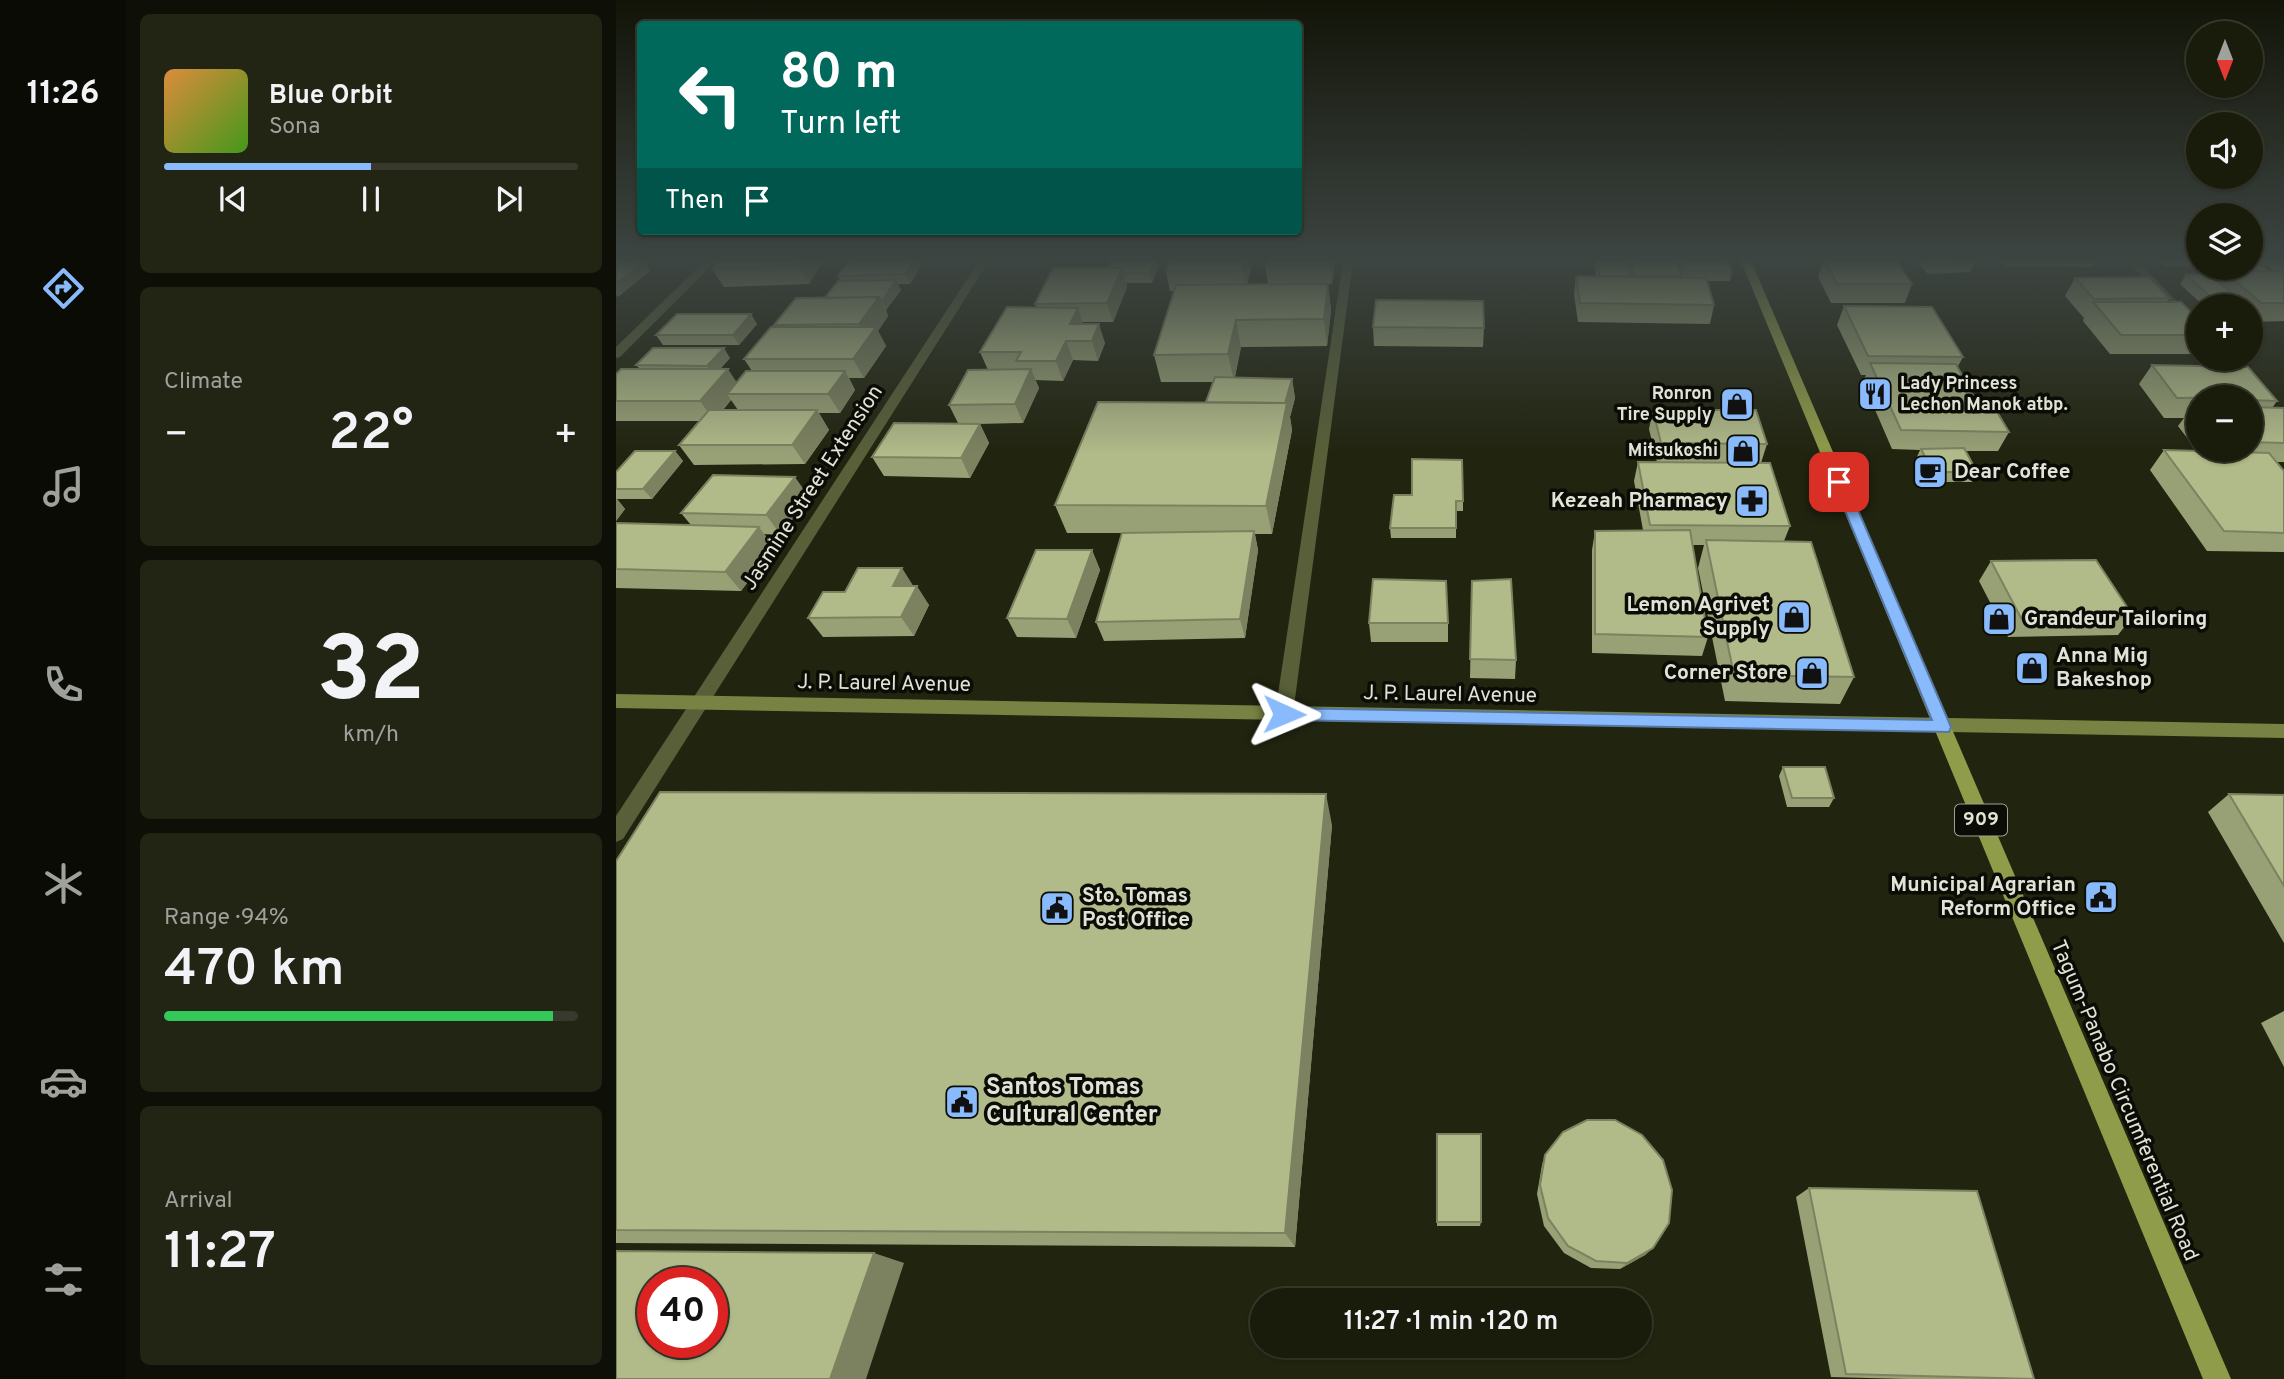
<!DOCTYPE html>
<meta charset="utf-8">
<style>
:root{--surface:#191b0b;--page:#222414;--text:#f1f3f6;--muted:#9fa19d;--line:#37392c;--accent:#88bafc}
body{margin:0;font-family:Overpass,sans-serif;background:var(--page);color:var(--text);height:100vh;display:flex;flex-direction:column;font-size:26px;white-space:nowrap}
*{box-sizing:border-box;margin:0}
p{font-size:23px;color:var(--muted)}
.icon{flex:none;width:38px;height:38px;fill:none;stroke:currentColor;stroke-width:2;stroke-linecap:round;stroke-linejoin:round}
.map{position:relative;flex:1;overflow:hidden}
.panel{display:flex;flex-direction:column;gap:14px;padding:14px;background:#0e0f06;width:490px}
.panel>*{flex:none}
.top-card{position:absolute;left:21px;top:21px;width:665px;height:214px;border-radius:7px;box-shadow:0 2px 5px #0004,0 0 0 2px var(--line);background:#00695c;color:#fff;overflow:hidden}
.needle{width:46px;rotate:180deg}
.buttons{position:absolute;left:1570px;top:21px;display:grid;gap:14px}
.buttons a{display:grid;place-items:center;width:77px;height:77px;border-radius:50%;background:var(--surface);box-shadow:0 2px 5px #0004,0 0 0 2px var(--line);font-size:35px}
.speed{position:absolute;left:21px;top:1267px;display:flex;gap:14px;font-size:35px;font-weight:700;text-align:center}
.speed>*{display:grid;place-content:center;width:91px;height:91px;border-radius:50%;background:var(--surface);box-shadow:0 2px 5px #0004,0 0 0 2px var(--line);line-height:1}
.speed .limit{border:10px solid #d22;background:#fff;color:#111}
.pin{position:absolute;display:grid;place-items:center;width:60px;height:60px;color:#fff;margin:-30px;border-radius:14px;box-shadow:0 4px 10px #0006}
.me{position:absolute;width:77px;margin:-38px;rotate:91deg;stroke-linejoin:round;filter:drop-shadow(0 0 5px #0008)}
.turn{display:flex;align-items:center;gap:24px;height:147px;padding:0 28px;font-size:32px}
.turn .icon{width:91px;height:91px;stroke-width:2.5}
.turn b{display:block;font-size:49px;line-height:60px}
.then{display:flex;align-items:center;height:66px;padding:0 28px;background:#0003;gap:14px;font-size:26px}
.big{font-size:52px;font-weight:600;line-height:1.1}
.panel .widget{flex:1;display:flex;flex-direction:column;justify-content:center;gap:10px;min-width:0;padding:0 24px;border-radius:10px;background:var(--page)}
.panel .dial{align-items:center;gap:0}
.dial b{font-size:91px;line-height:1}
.song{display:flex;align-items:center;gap:21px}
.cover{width:84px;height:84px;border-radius:10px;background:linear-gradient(135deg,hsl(30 70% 55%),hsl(100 70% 35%))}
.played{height:7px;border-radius:4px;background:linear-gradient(90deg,var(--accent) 50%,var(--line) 50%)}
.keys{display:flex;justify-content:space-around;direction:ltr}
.heat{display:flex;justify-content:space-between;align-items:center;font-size:38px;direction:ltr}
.charge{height:10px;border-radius:5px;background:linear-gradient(90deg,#34c759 94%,var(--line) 0)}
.trip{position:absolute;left:634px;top:1288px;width:402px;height:70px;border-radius:35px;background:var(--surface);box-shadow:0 2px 5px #0004,0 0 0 2px var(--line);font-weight:600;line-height:70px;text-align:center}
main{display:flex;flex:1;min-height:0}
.dock{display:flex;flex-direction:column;width:126px;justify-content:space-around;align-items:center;background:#0a0b04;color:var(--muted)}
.dock .icon{width:49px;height:49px}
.dock .selected{color:var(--accent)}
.dock b{font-size:32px;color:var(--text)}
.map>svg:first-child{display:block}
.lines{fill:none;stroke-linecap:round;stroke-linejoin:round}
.street{fill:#585f39;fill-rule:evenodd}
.secondary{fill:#778243;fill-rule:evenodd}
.primary{fill:#8f9c4a;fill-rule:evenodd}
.wall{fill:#98a076;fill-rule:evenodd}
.shaded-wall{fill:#7c8260}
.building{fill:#b1ba89;stroke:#7c8260;stroke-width:2;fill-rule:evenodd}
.route{fill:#88bafc;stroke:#5879a4;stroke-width:2}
.labels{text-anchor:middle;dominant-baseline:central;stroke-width:7;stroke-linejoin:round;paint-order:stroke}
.far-poi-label{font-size:18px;font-weight:bold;fill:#e0e3d6;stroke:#0b0c05;text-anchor:end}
.shield{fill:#0b0c05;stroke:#a0a297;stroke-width:2}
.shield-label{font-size:19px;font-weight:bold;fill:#e0e3d6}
.poi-label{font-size:21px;font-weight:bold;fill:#e0e3d6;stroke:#0b0c05;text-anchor:start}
.street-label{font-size:21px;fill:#e0e3d6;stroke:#0b0c05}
.near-poi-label{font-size:24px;font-weight:bold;fill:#e0e3d6;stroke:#0b0c05;text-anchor:start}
</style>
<main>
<nav class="dock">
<b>11:26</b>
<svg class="icon selected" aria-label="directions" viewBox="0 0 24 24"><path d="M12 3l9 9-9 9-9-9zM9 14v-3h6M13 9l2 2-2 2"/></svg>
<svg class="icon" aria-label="music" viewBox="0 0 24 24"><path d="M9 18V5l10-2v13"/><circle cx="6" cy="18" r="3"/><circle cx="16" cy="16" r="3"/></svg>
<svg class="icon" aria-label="phone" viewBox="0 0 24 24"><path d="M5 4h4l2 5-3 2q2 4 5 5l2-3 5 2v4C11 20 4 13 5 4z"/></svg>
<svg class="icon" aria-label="climate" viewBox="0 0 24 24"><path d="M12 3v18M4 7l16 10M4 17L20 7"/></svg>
<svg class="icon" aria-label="car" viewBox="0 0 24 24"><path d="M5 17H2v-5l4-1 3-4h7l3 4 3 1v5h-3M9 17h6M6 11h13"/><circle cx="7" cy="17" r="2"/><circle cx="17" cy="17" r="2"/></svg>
<svg class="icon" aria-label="filters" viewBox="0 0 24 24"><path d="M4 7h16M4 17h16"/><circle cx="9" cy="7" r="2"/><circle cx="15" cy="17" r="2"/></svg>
</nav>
<section class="panel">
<div class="widget">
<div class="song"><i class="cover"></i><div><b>Blue Orbit</b><p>Sona</p></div></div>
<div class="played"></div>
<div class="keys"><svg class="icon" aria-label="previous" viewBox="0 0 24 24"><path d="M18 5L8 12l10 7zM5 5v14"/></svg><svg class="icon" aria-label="pause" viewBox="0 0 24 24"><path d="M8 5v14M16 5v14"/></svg><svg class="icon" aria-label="next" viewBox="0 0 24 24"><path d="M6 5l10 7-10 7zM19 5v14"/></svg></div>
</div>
<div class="widget"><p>Climate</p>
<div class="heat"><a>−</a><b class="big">22°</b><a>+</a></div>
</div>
<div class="widget dial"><b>32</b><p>km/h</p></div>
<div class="widget"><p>Range · 94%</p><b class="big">470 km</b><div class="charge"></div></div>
<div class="widget"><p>Arrival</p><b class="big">11:27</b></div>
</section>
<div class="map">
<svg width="1668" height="1379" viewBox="0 0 1668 1379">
<rect width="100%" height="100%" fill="#21240f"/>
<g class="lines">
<!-- street -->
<path class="street" d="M89,261h11l-96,96 -4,1v-11z
M363,261h10l-366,578 -7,3v-26z
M727,261h10l-60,453 -3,5h-12l-3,-5z
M1511,261h11l60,62v11l-4,-1z
M1603,359h13l22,22v6h-10z"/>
<!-- secondary -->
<path class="secondary" d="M0,694l1668,30v14l-1668,-30z"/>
<!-- primary -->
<path class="primary" d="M1125,261h10l480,1118h-28z"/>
</g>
<!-- wall -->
<path class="wall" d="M233,261h74v1l-13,22h-12l3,6 -15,20 2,6 -10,15 8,15 -22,32h-15l6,12 -15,23h-21l10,17 -24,34 -111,1 -15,-20 21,-24h-84v-47l24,-5 -4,-4 94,-7 -10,11 17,14 15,-12 -8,-12 31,-32 -1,-2 51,-27 15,-17 -2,-5zM115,400l7,10h-15z
M465,261h75l2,7 -6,15h-26l1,4 -14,35h-31l23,21 -7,18 -25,-1 -10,21 -28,-1 4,8 -16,35 -45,1h2l9,19 -19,35 -86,-2 -12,-19 86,-34 -9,-18 39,-35 -8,-18 56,-45 -1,-3 73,-36 3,-6 -29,1z
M719,261l-3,23h-4l3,26 -4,36 -86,1 -6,30 57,2 3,19 -5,19 2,13 -20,104h-17l3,16 -13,88 -141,3 -8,-19 27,-89h-56l-12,-28 151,-103 7,-20h-52l-7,-27 20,-64h-4l-4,-19 86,-8 -5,21 21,-1 -3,-18z
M978,261h33l1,3v-3h48l5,14v2h1l-4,-16h50l4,11 -2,9h-23l7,24 -4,19 -132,-2 -4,-28 2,-18h20l-2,-10z
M1207,261h74l15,23 -7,19h-74l-13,-26z
M1300,261h57l2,1 -5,10 -42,2z
M1385,261h96l-4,6 -88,-1z
M1543,261h39v5h-33z
M1634,261h34v60l-34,1v-16h-20l-1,-1 -25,1 -24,-22 6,-9 32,7 3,-4 -6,-6 3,-4h32zM1646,266h8l-1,1 4,4h-4z
M207,262l-14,22 -85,3 -12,-18z
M1459,278l94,20 -2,4 31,17v35h-88l-27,-33 1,-4h-1l-18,-21z
M1228,306l119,51 -6,11 18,31 34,33 -11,19h-33l12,21 -5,10h-44l-12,-23 4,-9 -28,-1 -29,-67 3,-7h-5l-24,-50z
M141,324l-18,21h-76l-7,-10z
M757,327l111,1 -1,19 -109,-1z
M1536,365l125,36 -5,7h12v54h-7l7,9v81l-77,-1 -57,-81 14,-20 33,1 -19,-25 6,-8h-20l-25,-34zM1582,397h52v53h-52z
M1037,410l114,34 -6,19 29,63 -6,15 70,136 -14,27 -115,-3 -27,-133 6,-23h-12l16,92 -6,19 -110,-3v-103l3,-19 48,-1 -9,-49 4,-19h19l-8,-33z
M59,451l8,10 -31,38h-35l8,10 -9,12v-49z
M778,495l69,6v10h-7v27h-65l-1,-10z
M193,497l-28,38 -17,-1 10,13 -33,44 -125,-3v-65l75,2 -10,-12z
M476,550l8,20 -24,68 -59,-1 -10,-19z
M1375,561l142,55 -15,19 -110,2 -29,-56z
M856,581l44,79 -1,19 -45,-1z
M297,586l16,19 -15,31 -91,1 -15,-19 37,-26z
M753,623h79v19h-77z
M1167,767l51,31 -5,9h-42l-8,-31z
M1613,794l55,1v148l-76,-131z
M716,825l-37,422 -679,-4v-382z
M1668,1011v56l-23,-44z
M821,1134l44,88 -1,4h-43z
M929,1155l108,93 -8,7 -25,14 -29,-1 -27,-15 -20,-27 -7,-32 5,-29z
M1193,1188l225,191h-128l-75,-2 -35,-180z"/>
<!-- shaded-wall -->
<path class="shaded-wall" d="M28,261l6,10 -32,26 -2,-2v-11z
M186,261h20l1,1 -14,22 -10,-19z
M298,261h9v1l-13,22 -5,-10z
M539,261h1l2,7 -6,15 -2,-10z
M629,261h6l1,3 -6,26 -3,-19z
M715,261h4l-3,23 -2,-19z
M506,268l5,19 -14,35 -6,-19z
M280,280l5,10 -15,20 -4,-9z
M712,284l3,26 -4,36 -3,-27z
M263,297l9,19 -10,15 8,15 -22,32 -11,-19 14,-20 -8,-15z
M462,308l6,19 -8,16 -6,-19z
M135,314l6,10 -18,21 -6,-10z
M620,320l5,27 -7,34 -6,-27z
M483,324l6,19 -7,18 -6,-20z
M450,341l7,19 -10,21 -7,-20z
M108,348l6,10 -16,18 -7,-10z
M112,369l13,20 -14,5 4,6 -17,21 -14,-20z
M415,369l8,19 -16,35 -8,-19z
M229,371l10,19 -15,23 -12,-19z
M676,379l3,19 -5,19 2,13 -20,104 -6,-28 18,-100z
M201,410l12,20 -24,34 -13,-19z
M364,424l9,19 -19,35 -9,-20z
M59,451l8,10 -31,38 -9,-10z
M179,477l14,20 -28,38 -15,-20z
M0,498l9,11 -9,12z
M143,527l15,20 -33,44 -16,-19z
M638,531l4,19 -13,88 -5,-19z
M476,550l8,20 -24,68 -9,-19z
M286,568l12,19 -21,-1z
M301,586l12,19 -15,31 -13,-19z
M710,794l6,31 -37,422 -10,-14z
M1037,1248l-8,7 -25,14 7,-6z
M258,1253l30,10 -38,116h-36z"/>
<!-- building -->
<path class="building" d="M0,261h28l-28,23z
M103,261h83l-3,4 -87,4z
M233,261h65l-9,13 -67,2z
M495,261h44l-5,12h-27l-1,-5h-14z
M554,261h75l-2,10 -77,1z
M651,261h64l-1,4 -65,1z
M980,261h31l4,15h-31z
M1015,261h45l5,14 -47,1z
M1066,261h46l4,11 -47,-1z
M1209,261h72l15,23h-75z
M1313,261h44l2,1 -43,3z
M1634,263h9l10,8 -38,1 -4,-4h23z
M437,268h69l-15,35 -72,1z
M1663,271l5,4v28h-23l-36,-31z
M1593,274l26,22 -24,1 -25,-22z
M960,276l130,2 8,27 -134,-2z
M1533,277l20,21 -75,1 -19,-21z
M280,280l-14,21 -3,-4 -54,1 13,-17z
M712,284l-4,35 -88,1 -8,34 -74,1 22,-70z
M263,297l-20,27 -85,1 22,-27z
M760,300l107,1 1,27 -111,-1z
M1477,302h88l17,17v16h-77z
M1228,306l88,1 31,50 -95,-1z
M391,307l71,1 -8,16h29l-7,17h-26l-10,20h-40l5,-9h-41z
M61,314h74l-18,21h-77z
M155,327h105l-23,32h-109z
M37,348h71l-17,18 -71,-1z
M1254,363l86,1 19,35 15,1 19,32 -108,-2z
M1536,365l96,2 29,34 -27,-1v-3l-73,1z
M5,369h107l-28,32h-84v-27z
M415,369l-16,35 -66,1 19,-35z
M130,371h99l-17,23h-101z
M599,377l77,2 -7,24 -79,-1z
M482,402l189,1 -21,103 -211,-1z
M1576,407h6v7z
M1634,407l34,1v35l-34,-1z
M93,410h108l-25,35h-113z
M1037,410h103l11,34 -106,-1z
M278,423l86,1 -19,34 -89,-1z
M1348,448l13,24h-44l-12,-23z
M1548,450l105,3 15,18v62l-60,-2z
M19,451h40l-32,38h-27v-17z
M796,459l50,1 1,41h-7v27h-66l4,-33h18z
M1022,462l132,1 20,63 -140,-1z
M97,475l82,2 -29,38 -85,-2z
M0,523l143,4 -34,45 -109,-3z
M1074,530l18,107 -113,-3v-103z
M638,531l-14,88 -144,3 26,-89z
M1090,540l105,2 43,135 -120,-2z
M420,550h56l-25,69 -60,-1z
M1480,560l37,56 -112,2 -30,-57z
M242,568h44l-9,18h24l-16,31 -93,1 15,-26h22z
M757,579l73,2 2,42h-79z
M895,579l5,81 -46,-1 2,-78z
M1167,767h42l9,31h-42z
M44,792l666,2 -41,439 -669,-3v-369z
M1613,794l55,1v91z
M971,1120h28l27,15 21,25 9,30 -3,33 -16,25 -26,15 -31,-2 -28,-15 -20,-28 -8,-33 5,-30 18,-23z
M821,1134h44v88h-44z
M1193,1188l168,3 57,188 -188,-5z
M0,1251l258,2 -44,126h-214zM37,1283h59v59h-59z"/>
<!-- sky -->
<linearGradient id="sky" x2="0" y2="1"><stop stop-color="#121408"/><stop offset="0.57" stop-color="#3d4542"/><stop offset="1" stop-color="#3d4542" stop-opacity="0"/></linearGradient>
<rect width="1668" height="454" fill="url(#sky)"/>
<!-- route -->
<path class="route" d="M1223,477l7,5 105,245 -2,5 -665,-12 -8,-6 8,-6 648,12 -99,-238z"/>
<!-- icons -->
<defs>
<g id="restaurant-square" transform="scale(1.75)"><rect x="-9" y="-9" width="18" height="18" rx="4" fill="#88bafc" stroke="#0b0c05"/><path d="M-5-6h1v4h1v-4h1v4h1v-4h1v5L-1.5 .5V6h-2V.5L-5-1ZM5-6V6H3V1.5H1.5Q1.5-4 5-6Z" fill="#111"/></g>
<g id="shop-square" transform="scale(1.75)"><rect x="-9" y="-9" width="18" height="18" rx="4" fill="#88bafc" stroke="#0b0c05"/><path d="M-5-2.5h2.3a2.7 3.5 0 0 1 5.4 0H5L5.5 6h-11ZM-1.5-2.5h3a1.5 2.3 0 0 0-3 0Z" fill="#111"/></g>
<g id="cafe-square" transform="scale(1.75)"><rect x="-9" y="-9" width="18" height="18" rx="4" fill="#88bafc" stroke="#0b0c05"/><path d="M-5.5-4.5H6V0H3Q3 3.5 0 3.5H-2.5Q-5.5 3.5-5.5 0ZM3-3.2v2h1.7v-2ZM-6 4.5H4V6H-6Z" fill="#111"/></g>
<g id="pharmacy-square" transform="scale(1.75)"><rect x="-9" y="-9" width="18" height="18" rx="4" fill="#88bafc" stroke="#0b0c05"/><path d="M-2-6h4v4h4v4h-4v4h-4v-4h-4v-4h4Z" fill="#111"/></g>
<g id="civic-square" transform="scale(1.75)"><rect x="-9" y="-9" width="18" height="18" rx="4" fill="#88bafc" stroke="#0b0c05"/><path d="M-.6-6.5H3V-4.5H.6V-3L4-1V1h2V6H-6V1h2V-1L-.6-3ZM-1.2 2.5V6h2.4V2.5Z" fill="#111"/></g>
</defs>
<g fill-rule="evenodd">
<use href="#restaurant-square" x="1259" y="394"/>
<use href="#shop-square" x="1121" y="404"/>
<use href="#shop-square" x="1127" y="451"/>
<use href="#cafe-square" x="1314" y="472"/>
<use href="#pharmacy-square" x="1136" y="501"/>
<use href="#shop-square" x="1178" y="617"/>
<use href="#shop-square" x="1383" y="619"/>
<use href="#shop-square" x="1416" y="668"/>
<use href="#shop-square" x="1196" y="673"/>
<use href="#civic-square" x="1485" y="897"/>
<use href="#civic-square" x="441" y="908"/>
<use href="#civic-square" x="346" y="1102"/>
</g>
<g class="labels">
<!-- far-poi labels -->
<g class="far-poi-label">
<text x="1284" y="384" text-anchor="start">Lady Princess<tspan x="1284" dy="21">Lechon Manok atbp.</tspan></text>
<text x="1096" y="394">Ronron<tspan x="1096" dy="21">Tire Supply</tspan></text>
<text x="1102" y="451">Mitsukoshi</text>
</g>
<!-- shield labels -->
<rect class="shield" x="1339" y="804.5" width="52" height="31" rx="5"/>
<g class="shield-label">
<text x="1365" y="820">909</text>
</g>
<!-- poi labels -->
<g class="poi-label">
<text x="1338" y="472">Dear Coffee</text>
<text x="1112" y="501" text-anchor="end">Kezeah Pharmacy</text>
<text x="1154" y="605" text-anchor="end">Lemon Agrivet<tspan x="1154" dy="24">Supply</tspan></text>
<text x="1408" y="619">Grandeur Tailoring</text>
<text x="1440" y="656">Anna Mig<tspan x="1440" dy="24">Bakeshop</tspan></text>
<text x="1172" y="673" text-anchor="end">Corner Store</text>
<text x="1460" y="885" text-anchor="end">Municipal Agrarian<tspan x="1460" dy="24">Reform Office</tspan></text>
<text x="466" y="896">Sto. Tomas<tspan x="466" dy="24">Post Office</tspan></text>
</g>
<!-- street labels -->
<g class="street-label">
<text transform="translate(197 488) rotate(-57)">Jasmine Street Extension</text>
<text transform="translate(268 684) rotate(1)">J. P. Laurel Avenue</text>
<text transform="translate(834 695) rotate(1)">J. P. Laurel Avenue</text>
<text transform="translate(1508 1101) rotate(67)">Tagum-Panabo Circumferential Road</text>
</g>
<!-- near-poi labels -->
<g class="near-poi-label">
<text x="370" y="1088">Santos Tomas<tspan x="370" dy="28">Cultural Center</tspan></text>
</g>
</g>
</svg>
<div class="buttons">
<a><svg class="needle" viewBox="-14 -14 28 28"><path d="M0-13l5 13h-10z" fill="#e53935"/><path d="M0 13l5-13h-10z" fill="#9fa19d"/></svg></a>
<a><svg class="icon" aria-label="sound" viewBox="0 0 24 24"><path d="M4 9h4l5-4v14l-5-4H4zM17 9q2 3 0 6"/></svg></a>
<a><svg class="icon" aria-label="layers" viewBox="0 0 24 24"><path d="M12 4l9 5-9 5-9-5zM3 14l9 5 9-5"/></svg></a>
<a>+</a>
<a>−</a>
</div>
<div class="speed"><div class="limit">40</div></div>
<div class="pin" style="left:1223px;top:482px;background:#d93025"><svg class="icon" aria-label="arrive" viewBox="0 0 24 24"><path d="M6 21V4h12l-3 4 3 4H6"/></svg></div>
<svg class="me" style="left:668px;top:714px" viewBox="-20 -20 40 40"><path d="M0-17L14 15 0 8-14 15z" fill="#88bafc" stroke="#fff" stroke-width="4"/></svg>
<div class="trip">11:27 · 1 min · 120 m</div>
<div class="top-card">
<div class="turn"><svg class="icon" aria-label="left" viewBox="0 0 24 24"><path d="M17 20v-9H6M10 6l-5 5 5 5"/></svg><div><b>80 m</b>Turn left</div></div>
<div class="then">Then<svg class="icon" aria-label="arrive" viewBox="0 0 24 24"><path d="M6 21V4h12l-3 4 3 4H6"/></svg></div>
</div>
</div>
</main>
